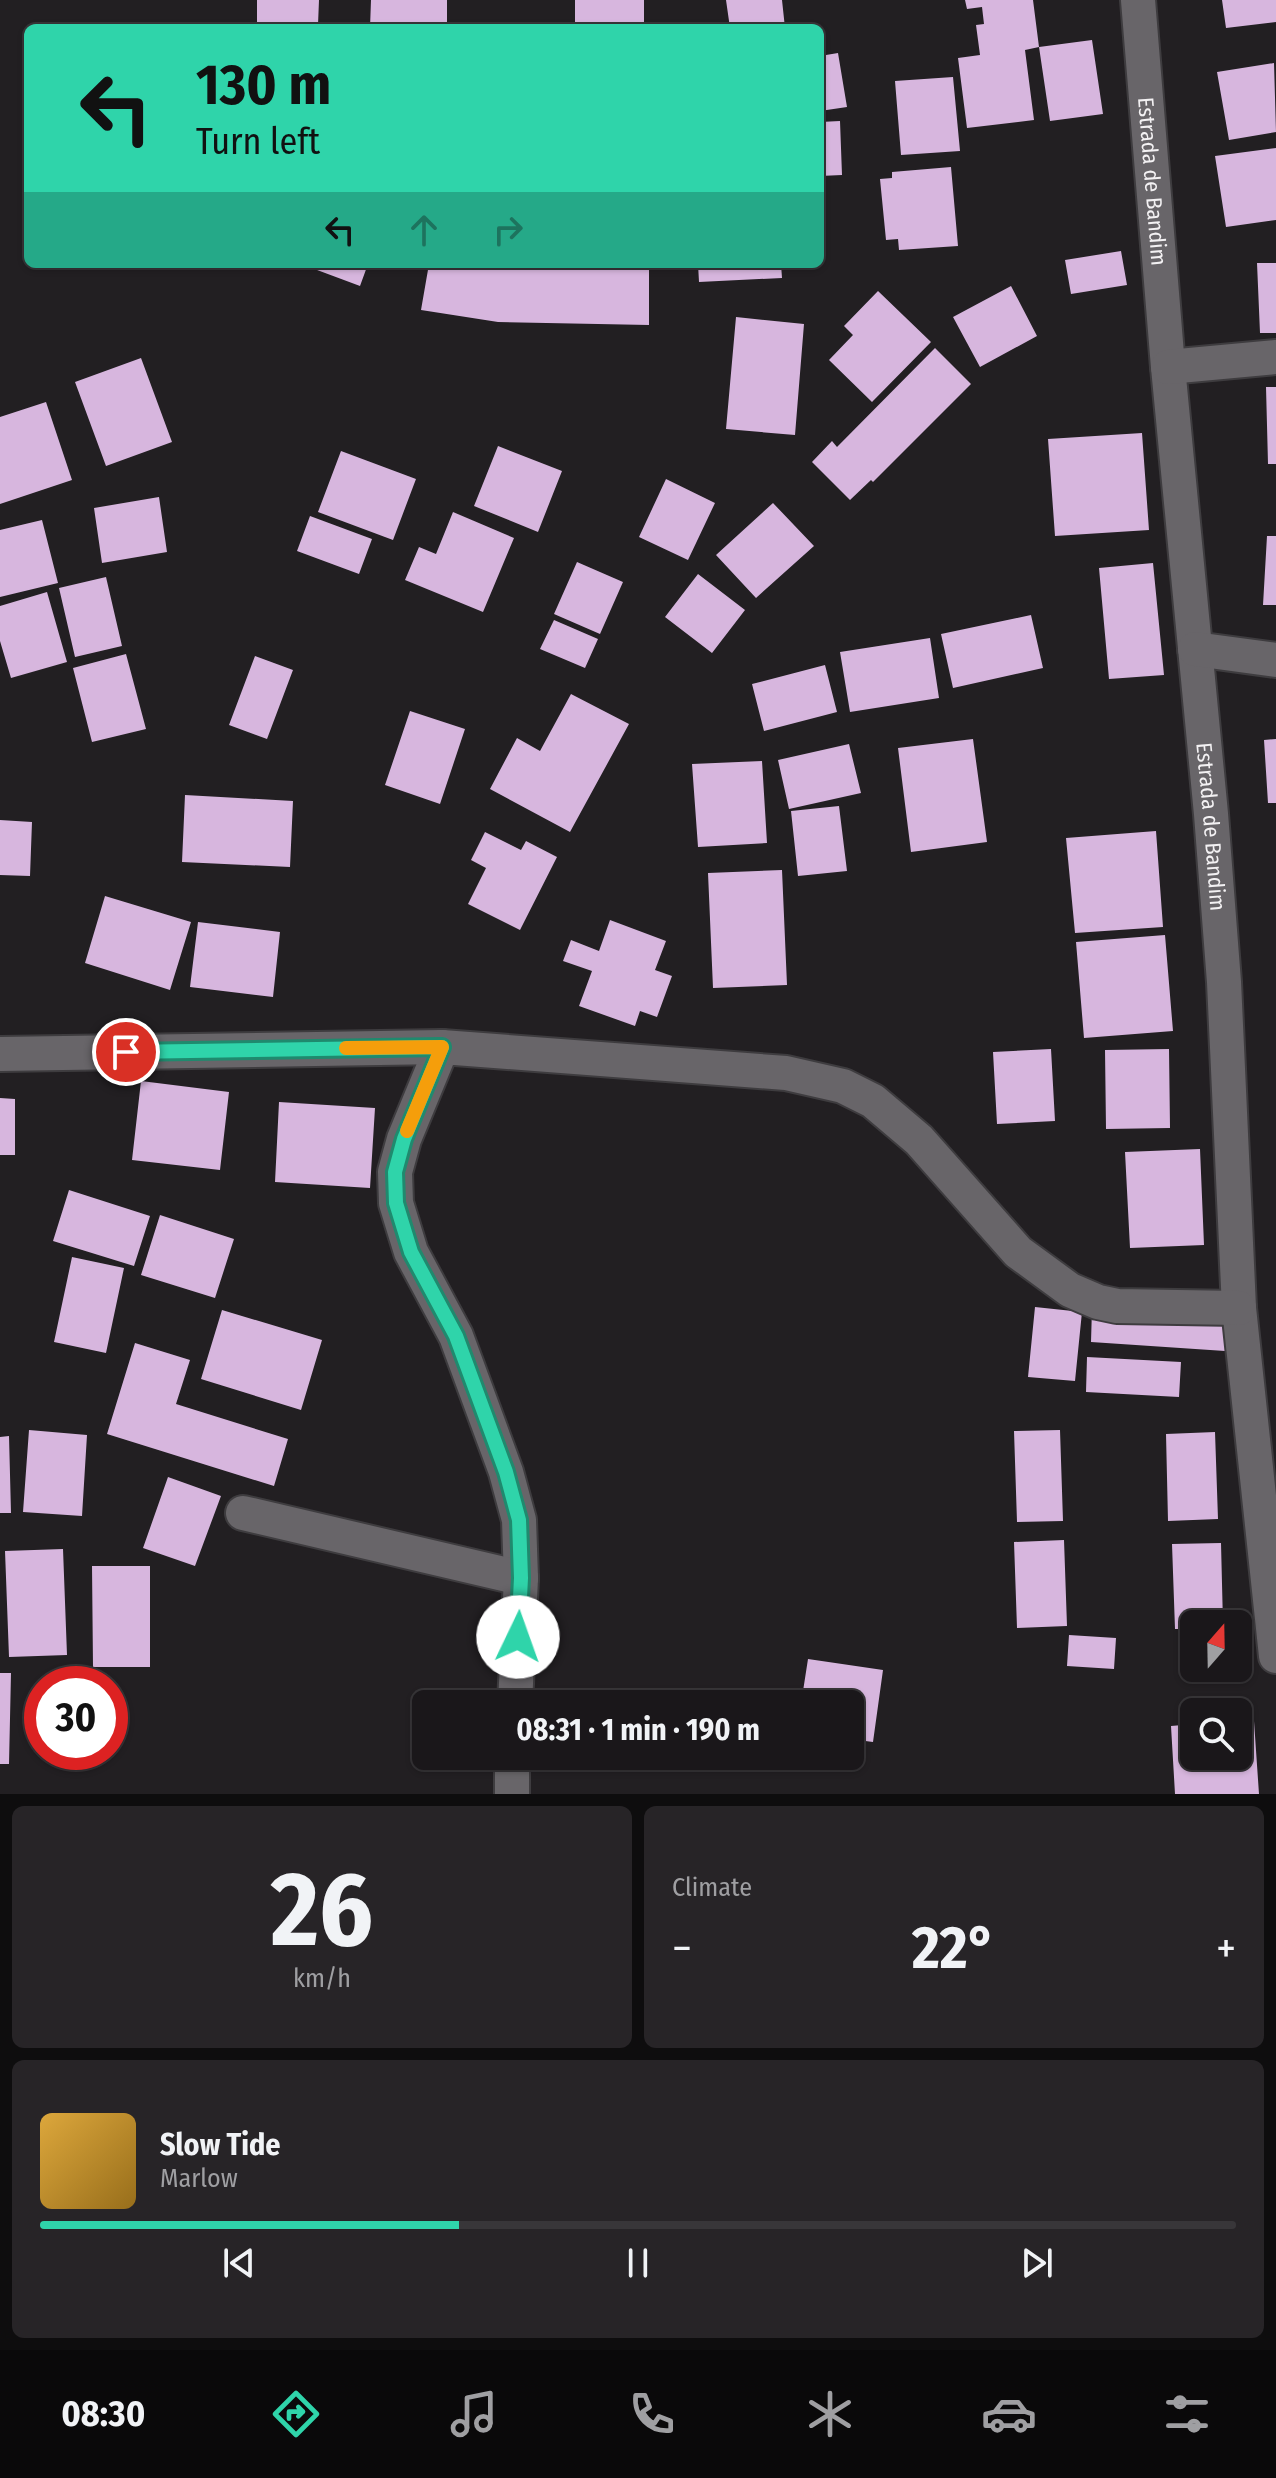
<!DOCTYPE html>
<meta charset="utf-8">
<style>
:root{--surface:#1a171a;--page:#272427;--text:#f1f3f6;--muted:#9f9fa2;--line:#383639;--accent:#2fd4aa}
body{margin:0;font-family:"Fira Sans Condensed",sans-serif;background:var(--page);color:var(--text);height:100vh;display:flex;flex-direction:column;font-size:30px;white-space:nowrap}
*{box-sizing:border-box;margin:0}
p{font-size:26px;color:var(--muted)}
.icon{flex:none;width:44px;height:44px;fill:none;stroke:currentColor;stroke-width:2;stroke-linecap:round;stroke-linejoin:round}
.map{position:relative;height:1794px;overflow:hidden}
.panel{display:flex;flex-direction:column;gap:12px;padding:12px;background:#0e0d0e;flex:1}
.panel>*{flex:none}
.top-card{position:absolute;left:24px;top:24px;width:800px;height:244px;border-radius:12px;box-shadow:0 2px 6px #0004,0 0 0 2px var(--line);background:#2fd4aa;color:#111;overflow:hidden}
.needle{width:52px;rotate:20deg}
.fabs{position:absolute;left:1180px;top:1610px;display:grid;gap:16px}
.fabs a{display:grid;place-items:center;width:72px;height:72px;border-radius:12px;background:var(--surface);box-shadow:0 2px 6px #0004,0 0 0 2px var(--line);font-size:40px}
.speed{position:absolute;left:24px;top:1666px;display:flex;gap:16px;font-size:40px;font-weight:700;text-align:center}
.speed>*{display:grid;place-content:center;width:104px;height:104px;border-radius:50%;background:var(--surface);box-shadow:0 2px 6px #0004,0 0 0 2px var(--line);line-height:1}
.speed .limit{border:12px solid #d22;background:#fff;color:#111}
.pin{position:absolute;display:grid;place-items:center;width:68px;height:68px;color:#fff;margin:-34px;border:4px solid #fff;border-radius:50%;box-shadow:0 2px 8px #0007}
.me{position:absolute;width:88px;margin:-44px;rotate:3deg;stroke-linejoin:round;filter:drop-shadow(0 0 6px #0008)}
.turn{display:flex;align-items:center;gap:28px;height:168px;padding:0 40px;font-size:36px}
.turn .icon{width:104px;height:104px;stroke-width:2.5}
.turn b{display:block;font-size:56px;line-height:68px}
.lanes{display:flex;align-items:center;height:76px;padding:0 40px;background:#0003;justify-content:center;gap:40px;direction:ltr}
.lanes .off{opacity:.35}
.big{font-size:60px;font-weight:700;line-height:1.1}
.panel .card{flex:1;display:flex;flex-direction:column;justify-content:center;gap:12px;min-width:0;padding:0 28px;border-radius:12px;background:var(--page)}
.panel .dial{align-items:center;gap:0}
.dial b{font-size:104px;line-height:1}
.song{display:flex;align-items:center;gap:24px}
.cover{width:96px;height:96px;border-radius:12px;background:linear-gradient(135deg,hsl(40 70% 55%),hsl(40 70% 35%))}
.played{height:8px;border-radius:4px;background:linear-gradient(90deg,var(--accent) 35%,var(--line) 35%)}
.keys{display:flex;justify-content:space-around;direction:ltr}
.heat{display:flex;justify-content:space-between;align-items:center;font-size:44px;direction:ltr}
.panel .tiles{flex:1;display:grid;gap:12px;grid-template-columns:1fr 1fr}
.card:last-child{grid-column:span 2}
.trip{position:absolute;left:412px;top:1690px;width:452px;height:80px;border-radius:12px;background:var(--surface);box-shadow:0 2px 6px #0004,0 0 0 2px var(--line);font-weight:700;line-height:80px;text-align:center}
.tab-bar{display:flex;height:128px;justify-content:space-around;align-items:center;background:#0a090a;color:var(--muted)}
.tab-bar .icon{width:56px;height:56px}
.tab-bar .current{color:var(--accent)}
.tab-bar b{font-size:36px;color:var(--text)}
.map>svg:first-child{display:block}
.building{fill:#d7b6de}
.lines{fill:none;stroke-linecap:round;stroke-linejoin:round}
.minor-casing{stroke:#3e3c3f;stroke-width:38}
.minor{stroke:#686569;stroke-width:34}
.route-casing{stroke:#1f8a6e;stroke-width:20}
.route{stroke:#2fd4aa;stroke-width:14}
.slow{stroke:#f59e0b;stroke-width:14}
.labels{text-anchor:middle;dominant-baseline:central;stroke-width:8;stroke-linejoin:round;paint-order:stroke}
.street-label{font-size:22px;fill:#f3f1f3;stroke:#221f22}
</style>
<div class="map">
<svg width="1276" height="1794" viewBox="0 0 1276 1794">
<rect width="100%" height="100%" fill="#221f22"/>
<!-- building -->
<path class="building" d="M257,0h62l-1,25 -61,-2z
M371,0h76v28h-77z
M575,0h69v28h-69z
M726,0h56l3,28h-55z
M965,0h68l6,47 -14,3 9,70 -67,8 -9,-70 22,-3 -4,-30 8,-1 -2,-17 -15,2z
M1222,0h54v22l-50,6z
M1092,40l11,74 -53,7 -11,-74z
M838,53l9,54 -27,4v-55z
M1274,63l2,69 -47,8 -12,-68z
M953,77l7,74 -59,4 -6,-74z
M840,121l2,54 -22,1v-54z
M1276,148v72l-50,7 -11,-71z
M951,167l7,79 -59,4 -1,-11 -12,1 -6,-61 12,-1v-6z
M1121,251l6,34 -56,9 -6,-34z
M1257,263h19v70h-16z
M301,264h67l-8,22z
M429,264h220v61l-151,-3 -77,-12z
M698,264h83l1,14 -83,4z
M1011,286l26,50 -57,31 -27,-50z
M878,291l53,51 -59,60 -43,-42 24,-25 -9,-9z
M736,317l68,7 -9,111 -69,-6z
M935,348l36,36 -98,98 -2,-2 -21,20 -38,-38 20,-21 5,6z
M141,358l31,84 -66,24 -31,-84z
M1266,387h10v77h-8z
M46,402l26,78 -72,24v-87z
M1142,433l7,97 -94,6 -7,-97z
M498,446l64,25 -24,61 -64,-26z
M341,451l75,28 -23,61 -75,-28z
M666,479l49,24 -27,57 -49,-23z
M159,497l8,55 -65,11 -8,-55z
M773,503l41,43 -58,52 -40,-43z
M453,512l61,26 -31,74 -78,-32 14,-33 17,7z
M310,516l62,23 -13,35 -62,-23z
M42,520l16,63 -58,14v-67z
M1267,536h9v69h-13z
M577,562l46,20 -23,52 -46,-20z
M1153,563l11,112 -55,4 -10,-111z
M698,574l47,36 -33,43 -47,-36z
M106,577l16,69 -47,11 -16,-69z
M47,592l20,70 -56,16 -11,-37v-35z
M1031,615l12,53 -90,20 -12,-54z
M554,620l44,19 -13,29 -45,-19z
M930,638l9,60 -89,14 -10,-60z
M126,654l20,75 -54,13 -19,-74z
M255,656l38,14 -26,69 -38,-14z
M825,665l12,47 -73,19 -12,-47z
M571,694l58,30 -59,108 -80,-43 27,-51 23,13z
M410,711l55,18 -25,75 -55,-19z
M973,739l14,103 -76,10 -13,-104z
M1276,739v64h-8l-4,-63z
M849,744l12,49 -72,16 -11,-49z
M762,761l5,82 -69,4 -6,-83z
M185,795l108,6 -3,66 -108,-5z
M839,806l8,65 -49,5 -7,-65z
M0,820l32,2 -2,54 -30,-1z
M1156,831l7,96 -88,6 -9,-95z
M485,832l36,18 5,-9 31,16 -37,73 -52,-26 18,-36 -15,-8z
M782,870l5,115 -74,3 -5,-115z
M105,896l86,26 -21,68 -85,-27z
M610,920l56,21 -11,29 17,6 -15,41 -17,-6 -5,15 -56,-20 13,-35 -29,-10 8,-21 28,11z
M198,922l82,10 -7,65 -83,-10z
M1165,935l8,96 -89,7 -8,-96z
M1051,1049l4,72 -58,3 -4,-72z
M1169,1049l1,79 -64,1 -1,-79z
M141,1081l88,11 -9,78 -88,-10z
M0,1098l15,1v56h-15z
M279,1102l96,6 -5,80 -95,-6z
M1200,1149l4,96 -74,3 -5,-96z
M69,1190l81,26 -16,50 -81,-25z
M160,1215l74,24 -19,59 -74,-23z
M72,1257l52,11 -18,85 -52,-11z
M1035,1307l47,5 -7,69 -47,-4z
M1092,1308l135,10 -2,33 -134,-9z
M222,1310l100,30 -21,70 -100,-31z
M135,1343l55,17 -14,44 112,35 -14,47 -167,-52z
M1087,1357l94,5 -2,35 -93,-5z
M29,1430l58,5 -5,81 -59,-4z
M1060,1430l3,91 -46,1 -3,-91z
M1215,1432l3,87 -50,2 -2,-87z
M9,1436l2,77h-11v-76z
M168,1477l53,19 -26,70 -52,-18z
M1064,1540l3,86 -50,2 -3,-86z
M1221,1543l2,81h-29v5h-19l-3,-85z
M63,1549l4,106 -58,2 -4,-106z
M92,1566h58v101h-57z
M1069,1635l47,3 -2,31 -47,-3z
M808,1659l75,11 -10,72 -23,-3v-35h-49z
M0,1673h11l-2,91h-9z
M1254,1721l5,73h-84l-4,-68 23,-2v32h44v-34z"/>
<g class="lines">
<!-- minor casing -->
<g class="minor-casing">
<g id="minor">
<path id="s1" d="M1138,0l30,367 43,447 13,168 15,326 37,348"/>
<path d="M1168,367l108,-10"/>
<path d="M1195,649l81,11"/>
<path d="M442,1047l-38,92 -9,33 1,31 15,49 45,84 50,136 13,48 2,58 -6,126"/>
<path d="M0,1054l442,-7 344,26 57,13 30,15 46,39 99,112 52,38 28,12 19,4 122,2"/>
<path d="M243,1513l278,65"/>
<path d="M512,1756v38"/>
</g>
</g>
<!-- minor -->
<use href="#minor" class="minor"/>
</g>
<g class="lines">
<!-- route casing -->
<g class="route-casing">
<path id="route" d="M126,1052l316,-5 -38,92 -9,33 1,31 15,49 45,84 50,136 13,48 2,58 -3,59"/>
</g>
<!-- route -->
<use href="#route" class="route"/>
<!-- slow -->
<path class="slow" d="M346,1048l96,-1 -35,84"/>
</g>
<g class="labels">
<!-- street labels -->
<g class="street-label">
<text stroke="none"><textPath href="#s1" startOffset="182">Estrada de Bandim</textPath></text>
<text stroke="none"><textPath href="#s1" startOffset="830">Estrada de Bandim</textPath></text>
</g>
</g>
</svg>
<div class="fabs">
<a><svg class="needle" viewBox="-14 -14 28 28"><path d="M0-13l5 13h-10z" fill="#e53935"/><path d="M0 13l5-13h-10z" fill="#9f9fa2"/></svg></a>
<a><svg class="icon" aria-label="search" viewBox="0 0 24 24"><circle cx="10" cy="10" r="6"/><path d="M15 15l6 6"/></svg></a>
</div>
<div class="speed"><div class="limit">30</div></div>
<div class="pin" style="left:126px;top:1052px;background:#d93025"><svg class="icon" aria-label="arrive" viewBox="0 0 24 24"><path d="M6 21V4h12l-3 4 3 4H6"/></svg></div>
<svg class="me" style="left:518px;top:1637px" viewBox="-20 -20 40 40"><circle r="19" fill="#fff"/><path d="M0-13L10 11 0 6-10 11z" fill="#2fd4aa"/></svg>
<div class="trip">08:31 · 1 min · 190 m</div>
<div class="top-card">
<div class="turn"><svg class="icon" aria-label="left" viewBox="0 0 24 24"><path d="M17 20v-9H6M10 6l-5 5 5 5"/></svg><div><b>130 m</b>Turn left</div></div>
<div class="lanes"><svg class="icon" aria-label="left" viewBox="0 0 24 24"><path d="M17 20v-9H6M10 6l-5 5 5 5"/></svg><svg class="icon off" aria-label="ahead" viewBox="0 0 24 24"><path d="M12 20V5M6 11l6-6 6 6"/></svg><svg class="icon off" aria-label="right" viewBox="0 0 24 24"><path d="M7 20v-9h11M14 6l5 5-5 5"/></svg></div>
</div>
</div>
<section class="panel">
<div class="tiles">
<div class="card dial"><b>26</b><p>km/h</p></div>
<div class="card"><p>Climate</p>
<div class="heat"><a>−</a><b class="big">22°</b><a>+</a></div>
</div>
<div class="card">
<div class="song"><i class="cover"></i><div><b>Slow Tide</b><p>Marlow</p></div></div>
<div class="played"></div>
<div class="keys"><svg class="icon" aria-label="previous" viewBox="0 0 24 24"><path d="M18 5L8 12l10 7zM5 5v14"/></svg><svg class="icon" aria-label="pause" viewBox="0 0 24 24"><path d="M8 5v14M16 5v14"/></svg><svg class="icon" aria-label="next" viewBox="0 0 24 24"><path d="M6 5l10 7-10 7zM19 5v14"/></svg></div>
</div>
</div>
</section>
<nav class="tab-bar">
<b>08:30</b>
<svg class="icon current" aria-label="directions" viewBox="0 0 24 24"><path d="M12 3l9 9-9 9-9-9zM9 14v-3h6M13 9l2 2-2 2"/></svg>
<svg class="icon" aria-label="music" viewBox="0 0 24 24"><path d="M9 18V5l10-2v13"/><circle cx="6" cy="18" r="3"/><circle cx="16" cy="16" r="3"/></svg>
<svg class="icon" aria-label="phone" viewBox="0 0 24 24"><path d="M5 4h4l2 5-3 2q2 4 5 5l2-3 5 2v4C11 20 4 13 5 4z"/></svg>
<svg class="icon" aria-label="climate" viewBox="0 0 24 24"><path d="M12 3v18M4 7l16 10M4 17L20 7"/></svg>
<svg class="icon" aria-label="car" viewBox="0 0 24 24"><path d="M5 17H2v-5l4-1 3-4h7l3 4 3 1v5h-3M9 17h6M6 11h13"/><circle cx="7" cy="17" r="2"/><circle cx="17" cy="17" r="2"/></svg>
<svg class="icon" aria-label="filters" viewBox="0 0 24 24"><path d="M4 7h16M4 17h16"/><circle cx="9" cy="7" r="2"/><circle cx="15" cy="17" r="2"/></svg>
</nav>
